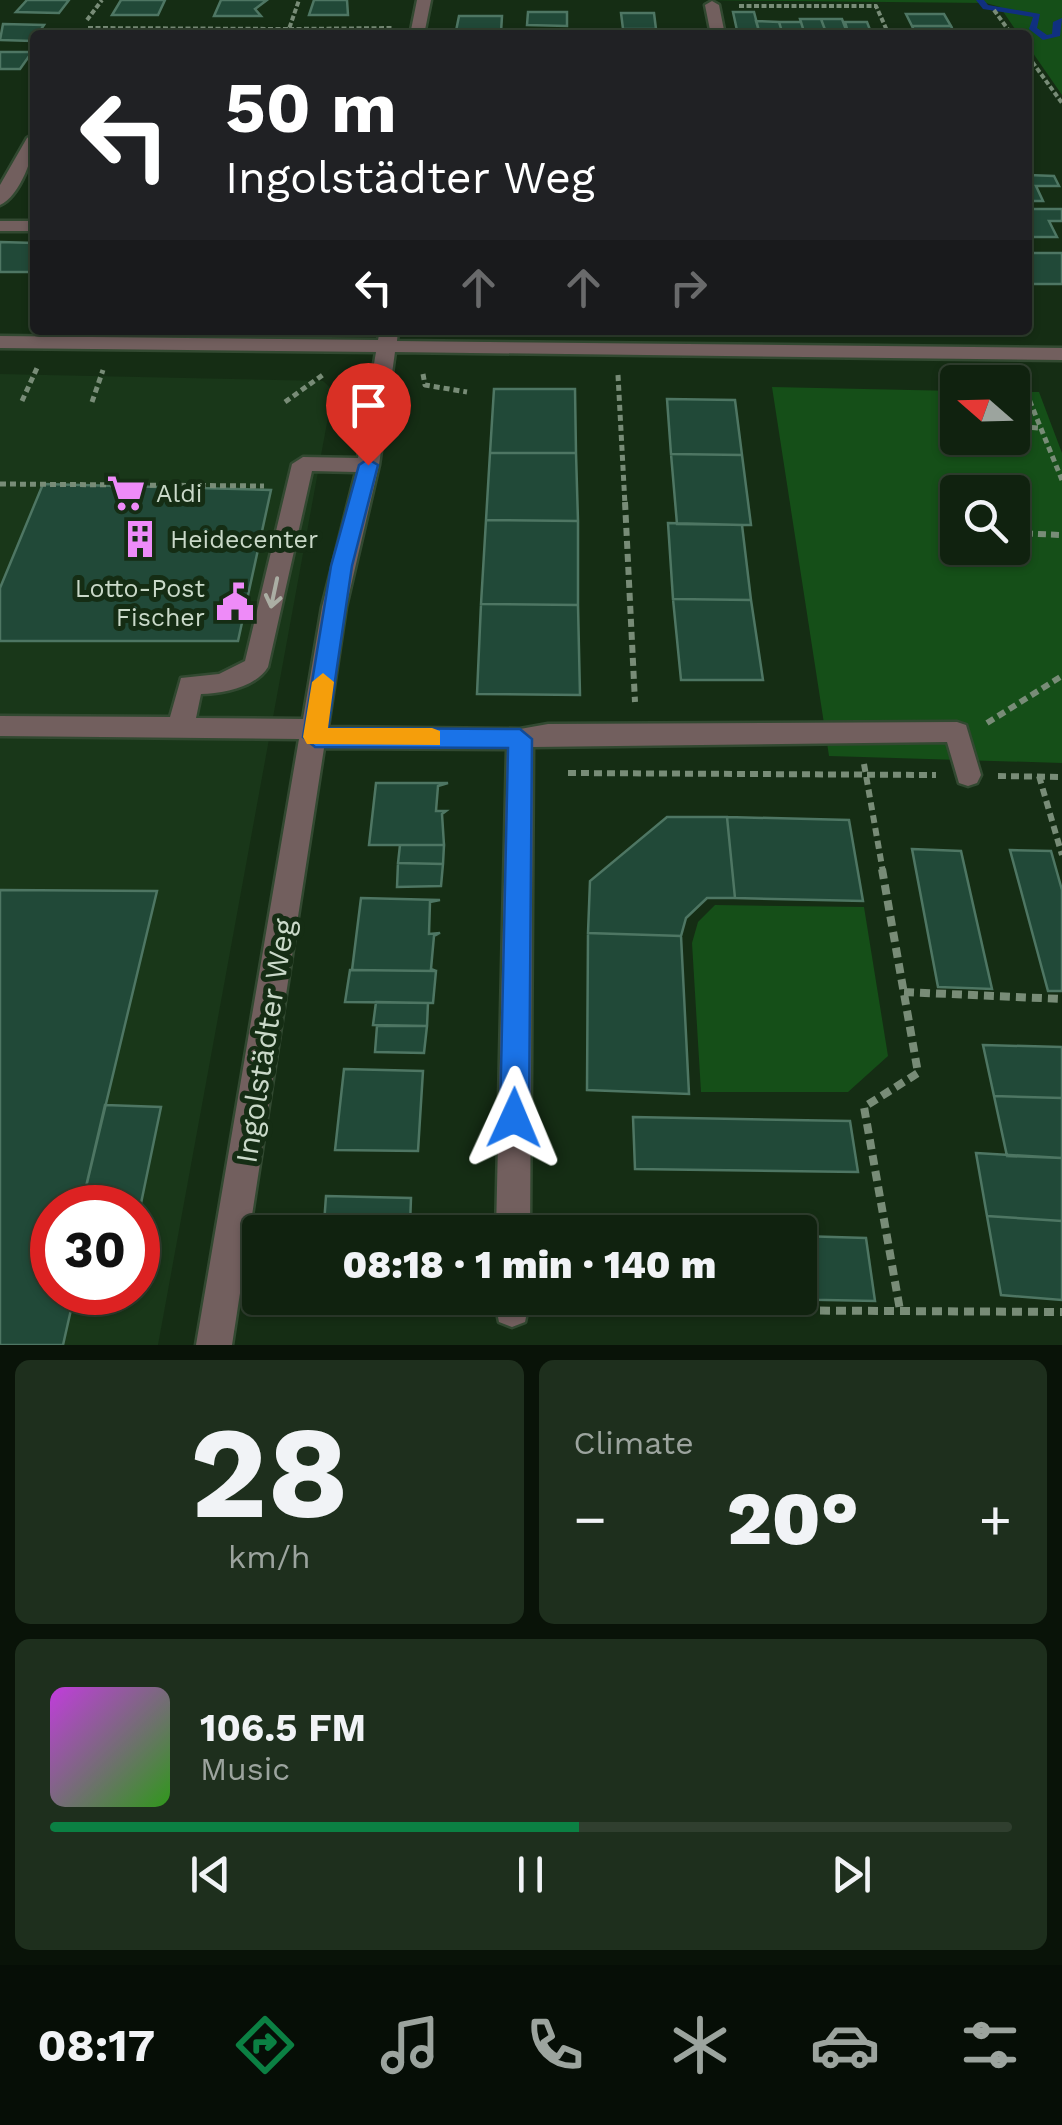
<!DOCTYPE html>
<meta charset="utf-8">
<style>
:root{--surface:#10220f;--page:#1e2f1d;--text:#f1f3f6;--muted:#9ca49e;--line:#303f2f;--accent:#0b8043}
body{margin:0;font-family:"Work Sans",sans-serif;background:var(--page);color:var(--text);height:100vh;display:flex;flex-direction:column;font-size:38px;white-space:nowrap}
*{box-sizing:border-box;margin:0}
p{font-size:32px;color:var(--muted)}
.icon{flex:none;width:55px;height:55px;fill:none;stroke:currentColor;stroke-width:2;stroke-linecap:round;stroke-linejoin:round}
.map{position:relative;height:1345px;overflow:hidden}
.details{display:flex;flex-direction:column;gap:15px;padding:15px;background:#091308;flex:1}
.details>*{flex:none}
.hud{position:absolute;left:30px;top:30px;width:1002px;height:305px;border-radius:10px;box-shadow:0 2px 8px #0004,0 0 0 2px var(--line);background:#202124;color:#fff;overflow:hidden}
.needle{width:65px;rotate:290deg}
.buttons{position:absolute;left:940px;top:365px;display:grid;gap:20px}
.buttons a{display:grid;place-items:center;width:90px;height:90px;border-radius:10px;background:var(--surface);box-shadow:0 2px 8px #0004,0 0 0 2px var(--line);font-size:50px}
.speed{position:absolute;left:30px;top:1185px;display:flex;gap:20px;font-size:50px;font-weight:700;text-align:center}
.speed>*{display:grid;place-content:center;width:130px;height:130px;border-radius:50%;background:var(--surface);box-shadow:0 2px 8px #0004,0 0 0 2px var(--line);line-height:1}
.speed .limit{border:15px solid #d22;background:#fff;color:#111}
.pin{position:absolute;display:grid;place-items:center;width:85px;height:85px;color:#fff;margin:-102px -42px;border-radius:50% 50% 50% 0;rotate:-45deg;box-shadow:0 0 10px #0007}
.pin .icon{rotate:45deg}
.me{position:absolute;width:110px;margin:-55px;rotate:1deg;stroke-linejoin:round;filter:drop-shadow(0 0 8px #0008)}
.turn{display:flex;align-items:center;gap:35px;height:210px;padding:0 30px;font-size:45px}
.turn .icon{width:130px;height:130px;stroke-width:2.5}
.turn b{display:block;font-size:70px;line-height:85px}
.lanes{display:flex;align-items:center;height:95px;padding:0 30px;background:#0003;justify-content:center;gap:50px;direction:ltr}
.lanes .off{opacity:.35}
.big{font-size:75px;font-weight:800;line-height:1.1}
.details .widget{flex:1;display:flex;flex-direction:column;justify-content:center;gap:15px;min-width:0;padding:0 35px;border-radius:15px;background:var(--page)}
.details .dial{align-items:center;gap:0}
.dial b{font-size:130px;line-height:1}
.song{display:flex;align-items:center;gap:30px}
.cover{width:120px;height:120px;border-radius:15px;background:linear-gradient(135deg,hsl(290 70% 55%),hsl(110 70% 35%))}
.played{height:10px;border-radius:5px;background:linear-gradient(90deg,var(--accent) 55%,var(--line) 55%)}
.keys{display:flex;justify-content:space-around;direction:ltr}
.heat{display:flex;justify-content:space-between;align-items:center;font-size:55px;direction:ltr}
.details .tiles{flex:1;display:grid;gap:15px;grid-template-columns:1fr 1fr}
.widget:last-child{grid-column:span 2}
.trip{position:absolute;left:242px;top:1215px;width:575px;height:100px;border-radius:10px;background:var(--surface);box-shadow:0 2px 8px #0004,0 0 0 2px var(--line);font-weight:800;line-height:100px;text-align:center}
.tabs{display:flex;height:160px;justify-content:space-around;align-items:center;background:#060e06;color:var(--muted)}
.tabs .icon{width:70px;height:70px}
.tabs .selected{color:var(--accent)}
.tabs b{font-size:45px;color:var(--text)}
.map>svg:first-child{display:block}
.built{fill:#193719;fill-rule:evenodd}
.green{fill:#154f18;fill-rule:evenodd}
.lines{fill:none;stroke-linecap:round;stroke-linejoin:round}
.stream{fill:#103080;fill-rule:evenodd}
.building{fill:#214938;stroke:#4e7663;stroke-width:2.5}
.minor-casing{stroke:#324931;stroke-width:5}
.path-far3{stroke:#788c77;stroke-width:4;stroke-dasharray:5 2.5;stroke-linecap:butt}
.path-far2{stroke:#788c77;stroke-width:5;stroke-dasharray:6 4;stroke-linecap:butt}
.path-far1{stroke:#788c77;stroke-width:6;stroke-dasharray:8 5;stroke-linecap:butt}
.path{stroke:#788c77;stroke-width:8;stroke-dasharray:10 6;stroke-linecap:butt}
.minor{fill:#725f5e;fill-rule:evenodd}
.oneway{stroke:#abaea4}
.route{fill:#1a73e8;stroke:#114b97;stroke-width:2.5}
.slow{fill:#f59e0b}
.labels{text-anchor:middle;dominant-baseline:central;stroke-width:10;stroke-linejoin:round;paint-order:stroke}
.poi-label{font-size:25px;fill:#cad9c9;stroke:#152d14;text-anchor:start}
.near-street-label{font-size:30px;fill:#cad9c9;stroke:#152d14}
</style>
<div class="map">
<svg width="1062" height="1345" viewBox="0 0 1062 1345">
<rect width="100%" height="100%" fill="#152d14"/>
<!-- built -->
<path class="built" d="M0,374l323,7 10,9 -175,955h-158zM52,1208h86v84h-86z"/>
<!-- green -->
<path class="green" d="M699,0h363v95l-34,-49v-11h-9l-19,-28 -14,-4z
M772,387l185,4 1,47h54l1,-46h26l23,61v310l-233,-7zM958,492h54v56h-54z
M715,905l149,2 24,149 -40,36h-147l-9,-149 6,-21z"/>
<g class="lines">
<!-- stream -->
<path class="stream" d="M976,0h8l4,5 52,9 -3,14 10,7 5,-1 1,-12 9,-4 -2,18 -17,4 -14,-11 4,-12 -50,-8z"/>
</g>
<!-- building -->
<path class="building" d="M27,0h42l-10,13 -43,-1z
M121,0h44l-7,15h-46z
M221,0h46l-12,9 6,7h-47z
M314,0h33l1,15h-39z
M528,12h39v14l-40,-1z
M733,12h21l6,23h-22z
M621,13h33l2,16h-33z
M906,14h38l7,12h-39z
M459,16h43l-1,16 -45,-1z
M800,19h21l6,16h-22z
M821,19h21l6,16h-21z
M756,21l23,1 4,13h-23z
M779,22h22l4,13h-22z
M845,22h22l5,13h-23z
M3,24l41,1 -11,16 -33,-1z
M912,26h39l4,9h-39z
M0,52h32l-12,17h-20z
M1028,175l26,1 5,10h-23l7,15h-15z
M1028,209h34v12h-13l8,16h-29z
M0,242l35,1v29h-35z
M1028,253h34v31h-34z
M494,389h81l1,64h-86z
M667,399l68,1 7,55 -71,-1z
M490,453h86l2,68 -92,-1z
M671,454l71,1 9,70 -74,-1z
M43,484l228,6 -33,151h-238v-53z
M486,520l92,1v84l-97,-1z
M668,523l74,2 9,75 -78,-1z
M673,599l78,1 12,80h-82z
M481,604l97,1 2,90 -103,-1z
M376,783h72l-10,3 -2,25h10l-4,3 2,31h-75z
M667,817h60l8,81h-28l-21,20 -5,18 -93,-3 2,-52z
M727,817l122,3 14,81 -128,-3z
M400,845h44l-1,19 -45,-1z
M912,849l49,2 31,138 -54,-2z
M1010,850l41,1 11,39v101h-14z
M398,863l45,1 -2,22 -44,1z
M0,890l157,1 -76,317h-29v84h23l-12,53h-63z
M361,898l79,2 -10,2 -1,32 11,-1 -6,3 -3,33 5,2 -84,-1z
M588,933l93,3 8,158 -102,-4z
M350,970l86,1 -3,32 -88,-1z
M376,1002l52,1 -1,23 -54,-1z
M377,1026h50l-3,27 -49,-1z
M983,1045l79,2v51l-68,-2z
M344,1069l79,2 -5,80 -83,-1z
M994,1096l68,2v60l-55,-2z
M105,1105l56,2 -22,106 -1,-5h-57z
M633,1117l217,4 8,51 -223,-3z
M976,1153l86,5v63l-75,-5z
M326,1196l85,2 -1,27 -86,-1z
M987,1216l75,5v79l-61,-5z
M324,1224l86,2v6h-87z
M800,1236l66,2 9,63 -158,-3h83z
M315,1298h91l-1,8 -91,-1z"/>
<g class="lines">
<!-- minor casing -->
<g class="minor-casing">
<path id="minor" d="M417,0h14l-7,35h-14z
M712,1l7,4 6,30h-14l-6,-30z
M35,133c0,22 -15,63 -35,72v-20l27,-47z
M0,221h35v10h-35z
M380,330h18l-1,11 665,7v12l-667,-8 -16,113 -33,142 -18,120 192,2 28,-5 409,-2 9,3 15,50 -4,8 -9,3 -9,-3 -12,-41 -414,5 -3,485h-34l11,-483 -183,-1 -92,597h-36l103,-606 -299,-3v-20l170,1 11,-39 38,-4 26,-13 47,-197 11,-7 55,1 18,-106 -376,-4v-12l378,4zM312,471l44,1 -34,135 -19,112 -107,-1 5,-24c22,0 55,-7 67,-27z
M494,1298h36l-5,24 -13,5 -13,-5z"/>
</g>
<!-- path-far3 -->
<path class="path-far3" d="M739,6h137l13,29
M994,10l18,25
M87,20l15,-20
M88,28l201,1 10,-29
M289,29l104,-1
M1028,56l34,47"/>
<!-- path-far2 -->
<path class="path-far2" d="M423,374l2,11 42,7
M618,375l7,130
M1022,382l40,98
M22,401l15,-33
M92,402l11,-32
M285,402l39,-28
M1012,426l27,2
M0,484l264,2"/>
<!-- path-far1 -->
<path class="path-far1" d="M625,502l10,200
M1012,533l50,2
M987,723l75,-47
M864,764l19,108
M568,773l368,2
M998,776l64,1
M1039,776l23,79"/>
<!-- path -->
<path class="path" d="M882,869l36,204 -54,34 36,203
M904,992l158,7
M548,1309l514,3"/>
<!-- minor -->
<use href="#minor" class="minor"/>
</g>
<!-- one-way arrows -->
<defs><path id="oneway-shaft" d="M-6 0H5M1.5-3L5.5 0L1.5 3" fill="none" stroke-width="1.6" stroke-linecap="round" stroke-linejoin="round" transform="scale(2.5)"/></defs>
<use class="oneway" href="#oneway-shaft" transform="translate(274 593) rotate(102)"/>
<!-- route -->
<path class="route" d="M368,459l10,6 -26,101 -24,162 192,1 12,10 -3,379 -4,11 -11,4 -10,-4 -4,-11 8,-370 -193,-1 -12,-10 28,-171 28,-101z"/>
<!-- slow -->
<path class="slow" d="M323,673l11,9 -6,46h104l8,3v14l-133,-1 -4,-7 9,-55z"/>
<!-- icons -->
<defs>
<g id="supermarket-bare" transform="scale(3)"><path d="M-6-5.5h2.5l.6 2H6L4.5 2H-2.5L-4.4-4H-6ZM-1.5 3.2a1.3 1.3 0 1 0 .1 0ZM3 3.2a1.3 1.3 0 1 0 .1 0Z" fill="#ee8bf8" stroke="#152d14" stroke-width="2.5" paint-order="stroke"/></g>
<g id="building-bare" transform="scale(3)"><path d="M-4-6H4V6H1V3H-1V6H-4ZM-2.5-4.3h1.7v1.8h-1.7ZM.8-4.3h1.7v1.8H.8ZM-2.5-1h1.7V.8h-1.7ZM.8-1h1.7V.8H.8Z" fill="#ee8bf8" stroke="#152d14" stroke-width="2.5" paint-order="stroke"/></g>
<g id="civic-bare" transform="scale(3)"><path d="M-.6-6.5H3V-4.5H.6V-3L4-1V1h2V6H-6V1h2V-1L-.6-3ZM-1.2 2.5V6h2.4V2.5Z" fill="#ee8bf8" stroke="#152d14" stroke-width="2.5" paint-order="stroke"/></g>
</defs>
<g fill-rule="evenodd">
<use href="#supermarket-bare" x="126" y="493"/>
<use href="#building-bare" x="140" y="539"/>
<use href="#civic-bare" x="235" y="602"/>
</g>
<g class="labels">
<!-- poi labels -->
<g class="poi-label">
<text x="156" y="493">Aldi</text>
<text x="170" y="539">Heidecenter</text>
<text x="205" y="588" text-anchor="end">Lotto-Post<tspan x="205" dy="29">Fischer</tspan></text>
</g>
<!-- near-street labels -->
<g class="near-street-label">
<text transform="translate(265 1041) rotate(-81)">Ingolstädter Weg</text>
</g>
</g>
</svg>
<div class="buttons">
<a><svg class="needle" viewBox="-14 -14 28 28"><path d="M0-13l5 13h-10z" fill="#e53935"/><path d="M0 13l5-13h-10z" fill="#9ca49e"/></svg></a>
<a><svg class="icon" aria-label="search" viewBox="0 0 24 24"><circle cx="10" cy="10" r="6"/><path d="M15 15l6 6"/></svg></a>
</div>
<div class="speed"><div class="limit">30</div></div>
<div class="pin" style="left:368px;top:465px;background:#d93025"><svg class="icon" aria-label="arrive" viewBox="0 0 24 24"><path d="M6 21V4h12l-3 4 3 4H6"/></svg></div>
<svg class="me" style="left:514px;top:1118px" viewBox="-20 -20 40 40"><path d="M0-17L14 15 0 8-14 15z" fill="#1a73e8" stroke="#fff" stroke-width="4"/></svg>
<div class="trip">08:18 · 1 min · 140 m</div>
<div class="hud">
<div class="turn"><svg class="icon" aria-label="left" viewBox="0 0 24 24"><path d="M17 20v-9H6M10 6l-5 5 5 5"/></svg><div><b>50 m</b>Ingolstädter Weg</div></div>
<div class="lanes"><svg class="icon" aria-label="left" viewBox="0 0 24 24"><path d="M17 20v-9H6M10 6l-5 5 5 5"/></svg><svg class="icon off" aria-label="ahead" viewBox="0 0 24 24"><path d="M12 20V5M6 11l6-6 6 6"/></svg><svg class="icon off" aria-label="ahead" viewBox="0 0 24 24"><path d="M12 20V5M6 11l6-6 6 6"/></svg><svg class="icon off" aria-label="right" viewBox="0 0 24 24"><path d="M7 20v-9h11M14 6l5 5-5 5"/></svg></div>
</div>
</div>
<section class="details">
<div class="tiles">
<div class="widget dial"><b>28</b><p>km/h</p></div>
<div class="widget"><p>Climate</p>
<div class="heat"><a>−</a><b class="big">20°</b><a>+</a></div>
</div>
<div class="widget">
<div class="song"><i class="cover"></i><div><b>106.5 FM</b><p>Music</p></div></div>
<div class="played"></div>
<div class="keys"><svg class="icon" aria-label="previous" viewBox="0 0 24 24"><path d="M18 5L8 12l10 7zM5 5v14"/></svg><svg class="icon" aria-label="pause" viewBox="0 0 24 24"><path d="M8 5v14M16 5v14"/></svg><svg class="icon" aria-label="next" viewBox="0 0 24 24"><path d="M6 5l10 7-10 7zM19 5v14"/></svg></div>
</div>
</div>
</section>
<nav class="tabs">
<b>08:17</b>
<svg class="icon selected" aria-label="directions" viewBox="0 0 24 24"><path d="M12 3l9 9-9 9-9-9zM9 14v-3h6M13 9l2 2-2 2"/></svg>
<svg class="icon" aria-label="music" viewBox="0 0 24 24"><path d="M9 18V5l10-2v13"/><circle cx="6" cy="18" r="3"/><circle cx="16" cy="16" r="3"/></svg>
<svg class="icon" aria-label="phone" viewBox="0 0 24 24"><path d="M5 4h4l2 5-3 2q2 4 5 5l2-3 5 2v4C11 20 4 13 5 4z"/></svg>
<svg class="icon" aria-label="climate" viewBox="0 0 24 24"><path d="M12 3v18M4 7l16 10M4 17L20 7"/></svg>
<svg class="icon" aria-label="car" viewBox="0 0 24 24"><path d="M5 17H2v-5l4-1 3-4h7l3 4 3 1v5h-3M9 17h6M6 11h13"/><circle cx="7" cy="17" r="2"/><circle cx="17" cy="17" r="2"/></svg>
<svg class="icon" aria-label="filters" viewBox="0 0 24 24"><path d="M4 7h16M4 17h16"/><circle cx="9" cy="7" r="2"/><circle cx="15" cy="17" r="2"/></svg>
</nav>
